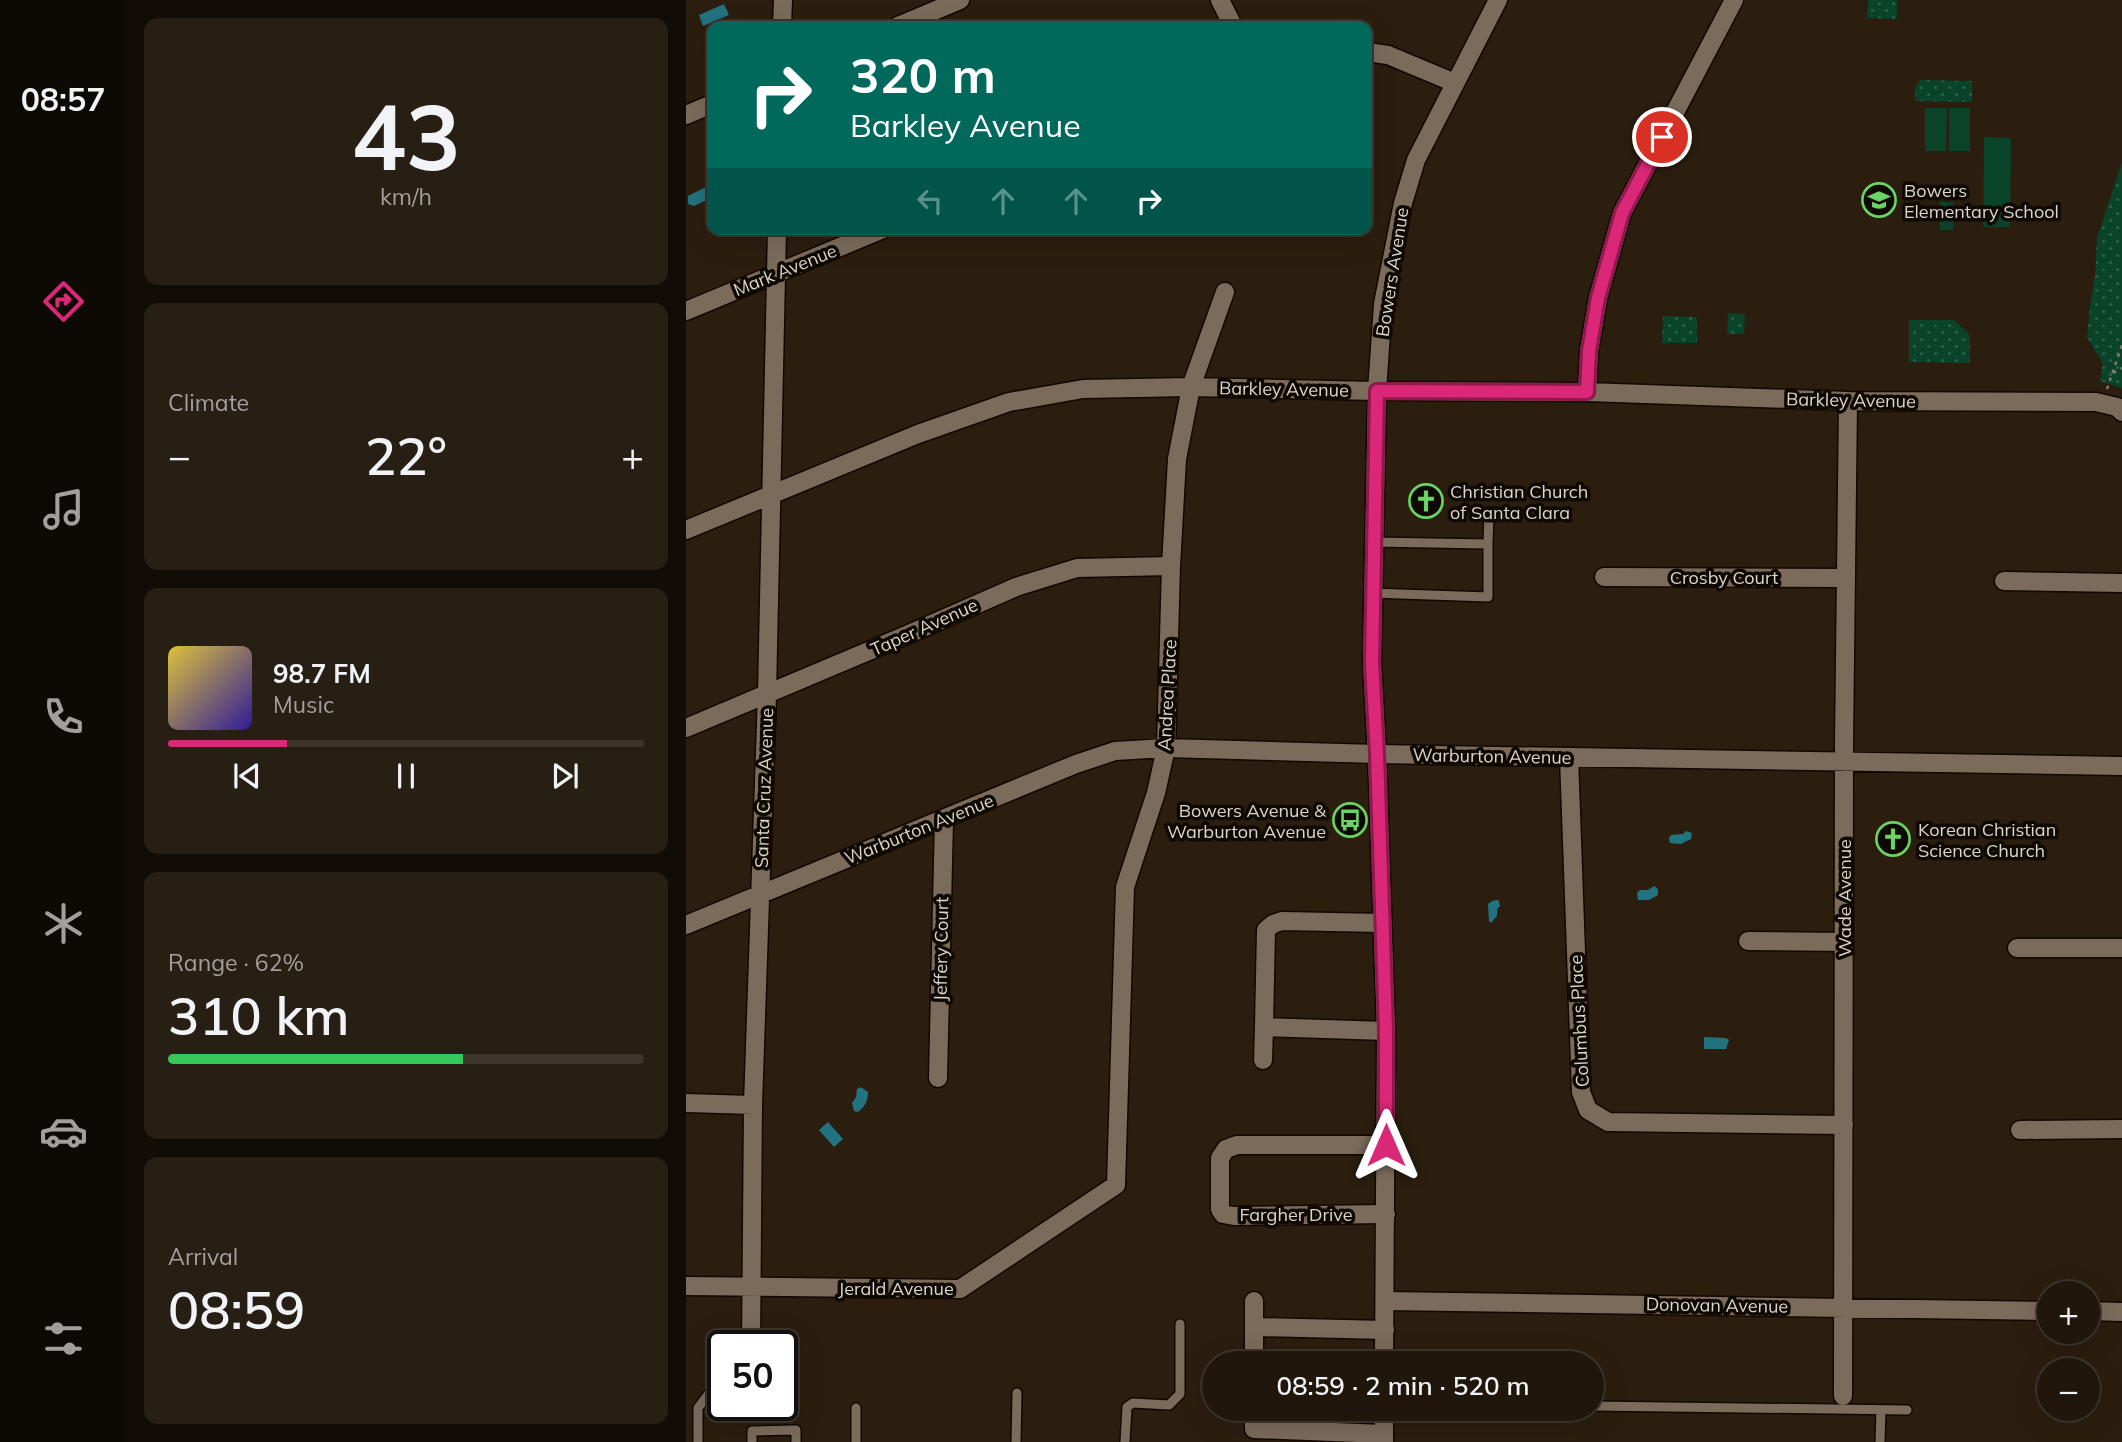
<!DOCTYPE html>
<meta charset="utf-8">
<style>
:root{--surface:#20160b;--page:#281f14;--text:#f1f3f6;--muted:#a29f9d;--line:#3d352c;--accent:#db2777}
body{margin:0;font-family:Mulish,sans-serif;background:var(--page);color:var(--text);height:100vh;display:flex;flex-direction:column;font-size:26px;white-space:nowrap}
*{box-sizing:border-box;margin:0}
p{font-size:23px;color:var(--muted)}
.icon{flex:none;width:38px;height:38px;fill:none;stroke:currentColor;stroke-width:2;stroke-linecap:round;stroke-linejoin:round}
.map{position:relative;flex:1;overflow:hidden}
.side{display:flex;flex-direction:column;gap:18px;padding:18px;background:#120c06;width:560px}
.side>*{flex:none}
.banner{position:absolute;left:21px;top:21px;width:665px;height:214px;border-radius:14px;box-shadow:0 7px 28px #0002,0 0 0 2px var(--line);background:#00695c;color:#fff;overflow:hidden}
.tools{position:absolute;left:1351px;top:1281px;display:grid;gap:14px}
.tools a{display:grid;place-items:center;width:63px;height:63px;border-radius:50%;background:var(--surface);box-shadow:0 7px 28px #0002,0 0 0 2px var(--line);font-size:35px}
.speed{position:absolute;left:21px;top:1330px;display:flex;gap:14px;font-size:35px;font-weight:700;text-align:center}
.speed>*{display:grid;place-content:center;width:91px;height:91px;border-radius:50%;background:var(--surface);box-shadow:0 7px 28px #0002,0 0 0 2px var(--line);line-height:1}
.speed .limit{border:4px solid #111;border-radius:10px;background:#fff;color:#111}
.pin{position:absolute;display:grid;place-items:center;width:60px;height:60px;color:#fff;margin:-30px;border:4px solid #fff;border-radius:50%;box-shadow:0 2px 7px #0007}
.me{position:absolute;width:77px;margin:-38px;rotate:0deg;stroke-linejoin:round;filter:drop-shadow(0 0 5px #0008)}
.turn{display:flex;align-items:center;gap:24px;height:147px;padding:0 28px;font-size:32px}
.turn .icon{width:91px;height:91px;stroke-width:2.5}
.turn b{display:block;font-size:49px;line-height:60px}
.lanes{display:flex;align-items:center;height:66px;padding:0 28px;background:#0003;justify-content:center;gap:35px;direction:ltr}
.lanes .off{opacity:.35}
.big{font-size:52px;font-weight:600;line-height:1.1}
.side .card{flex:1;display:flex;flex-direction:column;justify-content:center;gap:10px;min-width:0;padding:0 24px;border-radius:14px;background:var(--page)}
.side .dial{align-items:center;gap:0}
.dial b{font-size:91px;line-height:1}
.song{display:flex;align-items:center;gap:21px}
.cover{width:84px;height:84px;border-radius:10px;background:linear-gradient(135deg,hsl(50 70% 55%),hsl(250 70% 35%))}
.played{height:7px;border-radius:4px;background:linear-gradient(90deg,var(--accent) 25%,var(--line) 25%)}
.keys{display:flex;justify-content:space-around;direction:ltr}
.heat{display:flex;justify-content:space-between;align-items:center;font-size:38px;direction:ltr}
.charge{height:10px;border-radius:5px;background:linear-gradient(90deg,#34c759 62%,var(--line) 0)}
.trip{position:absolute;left:516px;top:1351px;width:402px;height:70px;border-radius:35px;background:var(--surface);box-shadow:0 7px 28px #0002,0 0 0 2px var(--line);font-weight:600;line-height:70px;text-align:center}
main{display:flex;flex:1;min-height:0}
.menu{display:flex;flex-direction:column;width:126px;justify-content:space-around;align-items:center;background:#0d0904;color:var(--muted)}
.menu .icon{width:49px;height:49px}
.menu .active{color:var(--accent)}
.menu b{font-size:32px;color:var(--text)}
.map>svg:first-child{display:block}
.grass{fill:url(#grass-dots)}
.pitch{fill:#09442a}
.water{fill:#227381}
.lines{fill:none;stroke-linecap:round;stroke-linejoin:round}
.service-casing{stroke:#130700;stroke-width:12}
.minor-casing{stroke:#130700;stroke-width:21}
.secondary-casing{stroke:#130700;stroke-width:21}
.path{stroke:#857a6e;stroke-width:2.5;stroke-dasharray:3.5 5;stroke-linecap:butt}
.service{stroke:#7b6b5b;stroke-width:9}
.minor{stroke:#7b6b5b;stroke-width:18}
.secondary{stroke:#7b6b5b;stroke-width:18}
.route-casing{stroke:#8e194d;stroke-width:18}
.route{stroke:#db2777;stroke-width:12}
.labels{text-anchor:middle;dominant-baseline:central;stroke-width:7;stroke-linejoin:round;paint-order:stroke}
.poi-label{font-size:18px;fill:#ddd4cb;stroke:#0f0904;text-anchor:start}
.street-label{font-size:18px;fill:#ddd4cb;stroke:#0f0904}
</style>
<main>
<nav class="menu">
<b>08:57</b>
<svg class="icon active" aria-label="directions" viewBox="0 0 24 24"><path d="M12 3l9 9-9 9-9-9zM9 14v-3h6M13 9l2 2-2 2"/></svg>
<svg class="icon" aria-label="music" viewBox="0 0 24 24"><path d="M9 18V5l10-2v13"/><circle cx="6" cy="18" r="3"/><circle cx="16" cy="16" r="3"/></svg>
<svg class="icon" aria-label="phone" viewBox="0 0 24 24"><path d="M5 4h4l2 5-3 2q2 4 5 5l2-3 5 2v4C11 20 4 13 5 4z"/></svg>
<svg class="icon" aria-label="climate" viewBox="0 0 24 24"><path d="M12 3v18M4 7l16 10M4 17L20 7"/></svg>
<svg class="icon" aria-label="car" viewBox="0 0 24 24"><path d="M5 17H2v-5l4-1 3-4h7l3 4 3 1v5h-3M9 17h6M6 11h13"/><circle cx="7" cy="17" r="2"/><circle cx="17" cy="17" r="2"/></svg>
<svg class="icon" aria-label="filters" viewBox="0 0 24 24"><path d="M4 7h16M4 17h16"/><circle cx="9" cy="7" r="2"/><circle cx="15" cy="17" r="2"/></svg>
</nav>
<section class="side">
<div class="card dial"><b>43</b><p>km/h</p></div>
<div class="card"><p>Climate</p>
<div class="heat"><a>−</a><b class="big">22°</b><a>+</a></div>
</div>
<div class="card">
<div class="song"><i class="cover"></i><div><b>98.7 FM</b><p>Music</p></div></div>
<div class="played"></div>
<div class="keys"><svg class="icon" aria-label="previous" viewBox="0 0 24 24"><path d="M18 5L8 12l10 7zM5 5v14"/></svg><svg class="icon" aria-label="pause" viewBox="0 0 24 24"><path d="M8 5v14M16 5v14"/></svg><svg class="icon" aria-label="next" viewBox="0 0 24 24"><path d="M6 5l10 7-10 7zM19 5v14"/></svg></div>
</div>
<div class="card"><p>Range · 62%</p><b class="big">310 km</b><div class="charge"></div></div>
<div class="card"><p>Arrival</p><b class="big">08:59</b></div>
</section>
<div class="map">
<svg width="1436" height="1442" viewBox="0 0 1436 1442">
<defs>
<pattern id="grass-dots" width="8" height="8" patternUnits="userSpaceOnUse" patternTransform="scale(1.75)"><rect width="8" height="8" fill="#09442a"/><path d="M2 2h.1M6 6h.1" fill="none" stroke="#2c5e48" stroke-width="1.8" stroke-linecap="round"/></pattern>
</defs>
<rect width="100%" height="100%" fill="#2b1e0f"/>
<!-- grass -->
<path class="grass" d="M1182,0h29v19l-30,-1z
M1234,80l52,1v21l-57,-1v-13z
M1436,162v226l-22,-7 3,-17 -16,-27 3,-30 5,-32 2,-37z
M1042,313l17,1 -1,20h-17z
M977,316l34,1v26h-35z
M1223,320h45l16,15v28l-61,-1z"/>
<!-- pitch -->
<path class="pitch" d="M1239,108h22l-1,43h-21z
M1263,108h21v43h-21z
M1298,137l27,1 -1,89h-27z
M1254,202h13v28h-13z"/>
<!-- water -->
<path class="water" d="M38,4l5,11 -26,11 -4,-11z
M22,186l4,8 -1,4 -17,8 -6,-2v-8z
M1000,831l6,2 -1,6 -10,5 -11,-1 -1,-5 2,-3 12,-1z
M968,886l4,3v6l-9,5h-11l-1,-7 3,-3h8z
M811,900l2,1 1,5 -3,3v7l-6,7 -2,-2 -1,-17 4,-3z
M1018,1037l22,1 3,2 -3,9h-22z
M175,1087l7,5c0,9 -3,15 -10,20l-4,-1 -2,-8 4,-6 1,-8z
M142,1122l15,17 -9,8 -15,-17z
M96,1348l8,1v5l5,1 -1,4 4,7 -1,3 -15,1z"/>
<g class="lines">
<!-- service casing -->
<g class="service-casing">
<path id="service" d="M802,544l1,-32
M686,593l116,4v-53l-115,-2
M906,1406l315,4
M12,1442v-34l15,-20
M66,1442v-11l44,-1v12
M170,1442v-34
M330,1442l1,-49
M439,1442l2,-35 6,-4 36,2 11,-11v-70
M1194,1442l1,-32"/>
</g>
<!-- minor casing -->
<g class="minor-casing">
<path id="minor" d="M534,0l13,26
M96,26l1,-26
M212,26l62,-26
M681,52l21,3 67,28
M0,115l26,-11
M0,311l197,-82
M901,392l2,-41 9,-53 24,-85 112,-213
M0,530l232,-96 91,-32 74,-13 108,-2 186,4 210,1 261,9 248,1 21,5 5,5
M918,577l241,1
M1318,581l118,2
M0,728l223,-94 107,-47 61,-19 94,-2
M883,757l12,335 7,18 20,12 236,3
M695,923l-99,-2 -9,3 -7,6 -2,97 122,4
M0,925l390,-161 39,-13 51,-3 211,6 745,12
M1062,941l96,1
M1331,948h105
M577,1060l1,-33
M252,1078l6,-259
M0,1103l67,2
M1334,1130l102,-1
M700,1145h-149l-11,4 -6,9v51l3,5 11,2 152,-2
M0,1286l274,3 156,-104 9,-298 31,-94 10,-45 5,-182 6,-107 14,-72 34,-95
M699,1301l664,10
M1402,1311l34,1
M569,1327l130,3
M65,1346l2,-241 14,-411 10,-465
M568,1363v-62
M1157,1396l1,-652 4,-343
M568,1409v20l130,5"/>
</g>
<!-- secondary casing -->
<g class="secondary-casing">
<path id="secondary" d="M698,1363l2,-332 -9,-277 -5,-91 5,-272 6,-87 20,-101 13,-43 82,-160
M698,1442v-33"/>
</g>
<!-- path -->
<path class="path" d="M1427,373l9,-5
M1421,389l15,-44"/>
<!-- service -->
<use href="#service" class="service"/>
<!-- minor -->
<use href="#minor" class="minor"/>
<!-- secondary -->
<use href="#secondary" class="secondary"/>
</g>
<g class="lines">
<!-- route casing -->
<g class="route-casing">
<path id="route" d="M700,1145v-114l-9,-277 -5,-91 5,-272 210,1 2,-41 9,-53 24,-85 40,-76"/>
</g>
<!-- route -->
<use href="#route" class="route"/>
</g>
<!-- icons -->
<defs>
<g id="school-ring" transform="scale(1.75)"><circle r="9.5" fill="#0f0904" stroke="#6bd363" stroke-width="1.5"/><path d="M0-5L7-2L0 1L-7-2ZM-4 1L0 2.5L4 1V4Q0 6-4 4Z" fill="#6bd363"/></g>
<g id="church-ring" transform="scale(1.75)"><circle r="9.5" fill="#0f0904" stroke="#6bd363" stroke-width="1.5"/><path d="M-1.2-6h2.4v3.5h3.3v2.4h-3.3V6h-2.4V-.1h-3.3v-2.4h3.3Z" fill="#6bd363"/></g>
<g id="bus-ring" transform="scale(1.75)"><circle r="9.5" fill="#0f0904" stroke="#6bd363" stroke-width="1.5"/><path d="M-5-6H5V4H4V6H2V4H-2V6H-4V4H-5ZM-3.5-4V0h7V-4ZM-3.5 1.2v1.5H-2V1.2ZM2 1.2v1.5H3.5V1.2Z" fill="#6bd363"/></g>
</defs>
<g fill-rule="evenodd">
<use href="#school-ring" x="1193" y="200"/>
<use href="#church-ring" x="740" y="501"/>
<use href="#bus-ring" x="664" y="820"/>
<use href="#church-ring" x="1207" y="839"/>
</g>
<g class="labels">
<!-- poi labels -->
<g class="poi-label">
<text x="1218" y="190">Bowers<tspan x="1218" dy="21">Elementary School</tspan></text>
<text x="764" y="491">Christian Church<tspan x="764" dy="21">of Santa Clara</tspan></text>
<text x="640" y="810" text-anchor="end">Bowers Avenue &amp;<tspan x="640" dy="21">Warburton Avenue</tspan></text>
<text x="1232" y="829">Korean Christian<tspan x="1232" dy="21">Science Church</tspan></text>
</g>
<!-- street labels -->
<g class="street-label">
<text transform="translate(99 270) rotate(-22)">Mark Avenue</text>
<text transform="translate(706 272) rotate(-81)">Bowers Avenue</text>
<text transform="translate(598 389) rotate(1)">Barkley Avenue</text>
<text transform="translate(1165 400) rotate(1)">Barkley Avenue</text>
<text x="1038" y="577">Crosby Court</text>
<text transform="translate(238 627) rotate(-24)">Taper Avenue</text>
<text transform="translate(481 695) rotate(-87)">Andrea Place</text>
<text transform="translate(806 756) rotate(1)">Warburton Avenue</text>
<text transform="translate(78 788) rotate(-88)">Santa Cruz Avenue</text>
<text transform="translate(233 829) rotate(-22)">Warburton Avenue</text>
<text transform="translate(1158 898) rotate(-90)">Wade Avenue</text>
<text transform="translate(255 949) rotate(-89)">Jeffery Court</text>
<text transform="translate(893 1021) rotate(-93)">Columbus Place</text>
<text x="610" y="1214">Fargher Drive</text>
<text x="210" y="1288">Jerald Avenue</text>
<text transform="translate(1031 1305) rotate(1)">Donovan Avenue</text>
</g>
</g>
</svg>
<div class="tools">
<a>+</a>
<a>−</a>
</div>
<div class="speed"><div class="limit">50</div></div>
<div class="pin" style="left:976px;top:137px;background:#d93025"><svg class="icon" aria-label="arrive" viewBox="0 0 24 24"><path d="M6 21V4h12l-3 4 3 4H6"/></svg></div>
<svg class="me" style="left:700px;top:1145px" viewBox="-20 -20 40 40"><path d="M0-17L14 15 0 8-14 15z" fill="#db2777" stroke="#fff" stroke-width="4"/></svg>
<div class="trip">08:59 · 2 min · 520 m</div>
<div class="banner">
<div class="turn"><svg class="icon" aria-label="right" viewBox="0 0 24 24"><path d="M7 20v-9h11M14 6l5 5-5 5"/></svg><div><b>320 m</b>Barkley Avenue</div></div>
<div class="lanes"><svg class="icon off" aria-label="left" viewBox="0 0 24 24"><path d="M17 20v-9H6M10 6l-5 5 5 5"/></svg><svg class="icon off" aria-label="ahead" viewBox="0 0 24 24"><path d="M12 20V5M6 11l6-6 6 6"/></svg><svg class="icon off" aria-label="ahead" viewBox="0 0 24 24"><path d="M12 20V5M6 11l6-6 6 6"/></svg><svg class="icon" aria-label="right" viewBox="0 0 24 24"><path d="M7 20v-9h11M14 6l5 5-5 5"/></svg></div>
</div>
</div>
</main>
